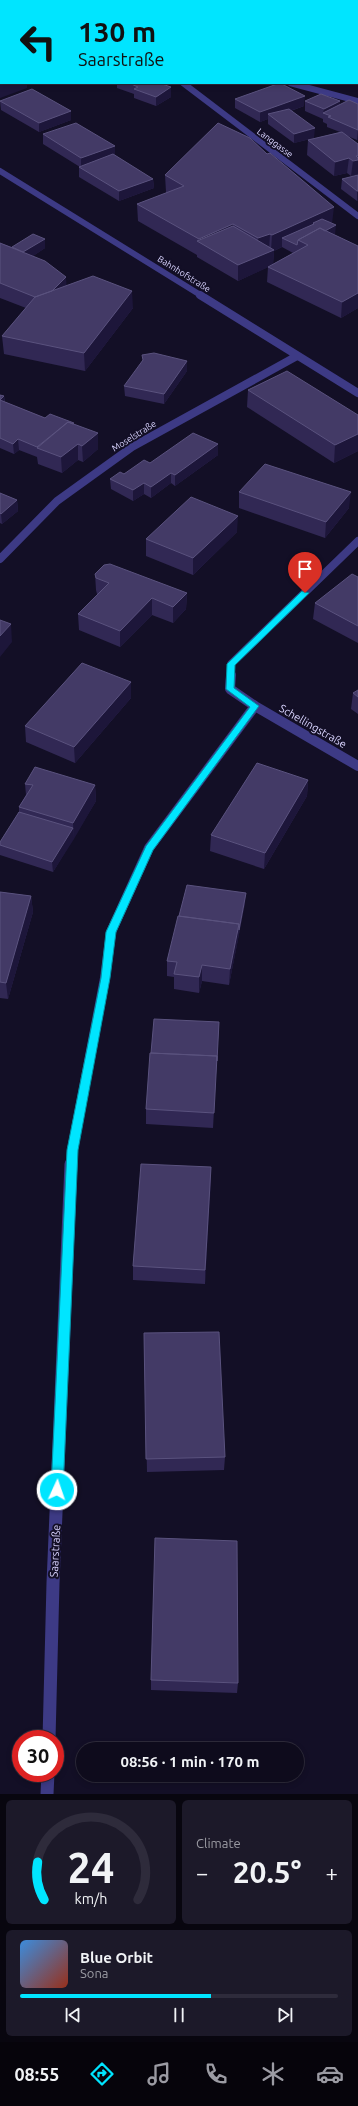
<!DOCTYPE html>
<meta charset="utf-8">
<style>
:root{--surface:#0e0b1c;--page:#1c1929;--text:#f1f3f6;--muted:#9b9ba3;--line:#2e2b3b;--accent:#00e5ff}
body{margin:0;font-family:Ubuntu,sans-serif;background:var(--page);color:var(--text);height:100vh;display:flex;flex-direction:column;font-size:15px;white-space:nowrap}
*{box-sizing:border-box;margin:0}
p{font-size:13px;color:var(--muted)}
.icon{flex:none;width:22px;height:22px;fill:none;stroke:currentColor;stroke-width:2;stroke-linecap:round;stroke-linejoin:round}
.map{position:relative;height:1794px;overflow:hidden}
.sheet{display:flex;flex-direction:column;gap:6px;padding:6px;background:#08060f;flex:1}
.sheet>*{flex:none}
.hud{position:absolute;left:0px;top:0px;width:358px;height:84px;box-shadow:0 2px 6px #0003,0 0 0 1px var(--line);background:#00e5ff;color:#111;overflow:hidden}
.speed{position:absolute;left:12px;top:1730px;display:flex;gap:8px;font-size:20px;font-weight:700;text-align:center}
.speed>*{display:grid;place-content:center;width:52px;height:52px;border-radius:50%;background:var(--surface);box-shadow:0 2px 6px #0003,0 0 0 1px var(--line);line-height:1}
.speed .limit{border:6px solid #d22;background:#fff;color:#111}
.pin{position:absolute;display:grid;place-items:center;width:34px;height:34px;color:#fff;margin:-41px -17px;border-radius:50% 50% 50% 0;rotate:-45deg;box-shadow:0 0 4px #0007}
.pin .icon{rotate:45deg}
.me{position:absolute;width:44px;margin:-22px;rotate:3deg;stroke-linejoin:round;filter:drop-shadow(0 0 3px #0008)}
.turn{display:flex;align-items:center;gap:14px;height:84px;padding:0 12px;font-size:18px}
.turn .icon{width:52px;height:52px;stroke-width:2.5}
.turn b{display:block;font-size:28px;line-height:34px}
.big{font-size:30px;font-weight:700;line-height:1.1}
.sheet .tile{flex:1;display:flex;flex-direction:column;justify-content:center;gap:6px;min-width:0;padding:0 14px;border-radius:6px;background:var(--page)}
.sheet .dial{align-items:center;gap:0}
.dial svg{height:104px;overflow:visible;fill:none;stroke:var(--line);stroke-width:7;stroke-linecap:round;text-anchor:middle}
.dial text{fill:var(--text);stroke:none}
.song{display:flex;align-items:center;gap:12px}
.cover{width:48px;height:48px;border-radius:6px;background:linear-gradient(135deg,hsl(210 70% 55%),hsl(10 70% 35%))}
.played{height:4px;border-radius:2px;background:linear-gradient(90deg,var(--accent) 60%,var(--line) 60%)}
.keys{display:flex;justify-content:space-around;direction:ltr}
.heat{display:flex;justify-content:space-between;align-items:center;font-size:22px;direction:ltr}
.sheet .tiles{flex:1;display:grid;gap:6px;grid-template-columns:1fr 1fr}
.tile:last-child{grid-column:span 2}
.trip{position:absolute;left:76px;top:1742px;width:228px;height:40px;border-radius:20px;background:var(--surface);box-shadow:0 2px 6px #0003,0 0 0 1px var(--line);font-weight:700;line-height:40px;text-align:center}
.tab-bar{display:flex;height:64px;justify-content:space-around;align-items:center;background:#06040b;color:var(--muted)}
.tab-bar .icon{width:28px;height:28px}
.tab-bar .current{color:var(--accent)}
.tab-bar b{font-size:18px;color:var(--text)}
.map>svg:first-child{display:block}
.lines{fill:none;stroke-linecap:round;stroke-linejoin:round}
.minor-far3{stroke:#3d3a85;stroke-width:6}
.minor-far2{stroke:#3d3a85;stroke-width:8}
.minor-far1{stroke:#3d3a85;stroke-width:10}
.minor{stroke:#3d3a85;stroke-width:13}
.wall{fill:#312854;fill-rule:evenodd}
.shaded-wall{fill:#1d163a}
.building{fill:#433a66;stroke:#5a527e}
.route{fill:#00e5ff;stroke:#0095a6}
.labels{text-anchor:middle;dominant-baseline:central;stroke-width:4;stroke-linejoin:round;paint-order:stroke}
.far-street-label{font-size:9px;fill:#d9d4ff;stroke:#130f26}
.street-label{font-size:11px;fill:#d9d4ff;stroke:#130f26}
</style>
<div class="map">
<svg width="358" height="1794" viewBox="0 0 358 1794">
<rect width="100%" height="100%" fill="#130f26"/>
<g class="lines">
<!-- minor-far3 -->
<path class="minor-far3" d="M183,83l175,133
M290,83l68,18
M0,171l202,125"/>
<!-- minor-far2 -->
<path class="minor-far2" d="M200,295l158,98
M0,559l57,-58 75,-54 165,-91
M231,676v-12l127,-123"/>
<!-- minor-far1 -->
<path class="minor-far1" d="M255,706l103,60
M71,1165l1,-15 33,-172 6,-46 38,-84 106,-142 -25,-17 1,-14"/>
<!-- minor -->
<path class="minor" d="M49,1739l4,-156 18,-419
M47,1794l1,-21"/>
</g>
<!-- wall -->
<path class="wall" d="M357,9h1v69h-1z
M117,83h42l12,14 -15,9 -22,-8v-4l-17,-6z
M235,99l69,7 -13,5 23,27 -20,5 -26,-19v-5l-8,3 -25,-14z
M0,101l71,19 -32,12 -38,-22z
M305,101h35l-1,4 19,-1v35l-1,1 -12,-5 13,9v30l-7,2 -4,-3 -13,3 -27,-21 1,-15 32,-8 -13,-5v-3l-4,-2v-3l-18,-8z
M43,134l72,12v10l38,23 1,9 -35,13 -40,-24v-10h1l-37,-23z
M267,154l65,70 3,11 23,11v62l-17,10 -74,-36 1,-15 -30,14 -41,-24v-2l-59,-34 -1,-17 29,-11v-1l-1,-17zM282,247l11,6 -20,11 1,-13z
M358,175v26h-1l-16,-12 1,-10z
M0,243l12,4 33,1 -12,8 33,21v9l67,22 -48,63 -81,-17 -2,-18 24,-28 -26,-10z
M187,361v10l-23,33 -39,-8 -1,-10z
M248,390l110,25v36l-24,12 -87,-56z
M0,395l4,1 1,6 40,16 29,5v1l24,25 -15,13 -5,-2 -16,13 -24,-9 -1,-7 -18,-7 -5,4 -14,-6z
M218,444v11l-43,31 -4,-3 -20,15 -7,-4 -11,7 -22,-12 -1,-10 40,-16z
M239,492l110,16 -24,30 -86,-30z
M0,493l17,7 1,11 -16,13 -2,-1z
M237,532l-44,43 -47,-19v-17z
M95,574l92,19 -1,16 -13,14 -21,-8 -32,32 -41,-17 -1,-16 20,-20h-1l-1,-4z
M358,577v66l-45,-24 2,-16z
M131,682v16l-56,65 -49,-21 -1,-16z
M358,690v24l-7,-5 2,-16z
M308,780l-1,16 -43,73 -54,-18 1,-16z
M25,784l70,1 1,16 -43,71 -53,-17v-13l19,-30v-5l7,-12z
M0,892l31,4 2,16 -25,87 -8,-1z
M245,903l-16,82 -27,-4 -3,12 -25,-4v-12l-7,-1v-15l12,-45z
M219,1022l-6,106 -67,-4v-15z
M211,1167l-6,117 -72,-4v-14z
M144,1333l81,124 -1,13 -77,2z
M151,1680l87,3 -1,10 -86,-3z"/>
<!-- shaded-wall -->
<path class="shaded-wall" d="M0,81h1v2h26v5l-27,10z
M171,87v10l-15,9v-9z
M305,96l-1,10 -32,11 -4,-3v5l-8,3v-10z
M340,101l-1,10 -16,2 1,-4z
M71,111v9l-32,12v-9z
M315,128l-1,10 -20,5v-9z
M358,130v9l-1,1z
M115,146v10l-34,12v-10z
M356,156h2v18l-7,2 2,-15z
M349,158l-2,15 -13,3 1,-14z
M153,179l1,9 -35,13v-10z
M357,191h1v10h-1z
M334,207l-2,17h-18l-1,-1 -1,10 -30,5v9l-8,4 -1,14 -35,16v-16l33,-14 1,-16z
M233,224v17l-34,1v-3z
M336,225l-1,10 -27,10 -5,-3z
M270,234l-1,17 -11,5v-18z
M45,239v9l-21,14 -1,-10z
M66,277l1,15 -29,6z
M132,291l1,17 -48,63 -1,-18z
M358,293v15l-17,10 1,-16z
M187,361v10l-23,33v-10z
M4,396l1,11 -5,3v-10z
M98,433v16l-15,13 -1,-16z
M358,434v17l-24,12 1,-18z
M18,439l1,11 -5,4 -1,-10z
M78,444v16l-16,13 -1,-16z
M218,444v11l-43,31v-11z
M171,473v10l-20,15v-11z
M144,483v11l-11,7v-11z
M351,492l-2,16 -24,30 1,-16z
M17,500l1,11 -16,13 -1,-10z
M238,516l-1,16 -44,43v-17z
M187,593l-1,16 -13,14v-16z
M152,598v17l-32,32v-16z
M11,624l1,18 -12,15v-21z
M131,682v16l-56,65 -1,-16z
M308,780l-1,16 -43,73 1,-16z
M95,785l1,16 -22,38 -1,-16z
M73,828l1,11 -21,33 -1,-10z
M246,893l-1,10 -7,37 1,-10z
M31,896l2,16 -25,87 -2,-16z
M239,924l-1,16 -9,45 1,-16z
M202,965v16l-3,12v-16z
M211,1167v15l-6,102v-14z"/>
<!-- building -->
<path class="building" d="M285,0h27l5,1h-33z
M357,9h1v31h-1z
M357,40h1v21h-1z
M0,66h1v15h-1z
M129,83h30l12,4 -15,10 -22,-8 4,-2z
M280,83l25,13 -45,16 -25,-13z
M32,89l39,22 -32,12 -39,-22z
M321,94l19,7 -16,8 -19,-8z
M349,100l9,4v26l-30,-13 3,-1 -8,-3z
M289,109l26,19 -21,6 -26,-20z
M76,123l39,23 -34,12 -38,-24z
M218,123l32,15 17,16 3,-1 64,54 -62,28 -2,-1 -12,4 -25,-14 -34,15 -62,-35 47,-18 -19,-11z
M342,132l16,12v12h-2l2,2v2l-5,1 -4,-3 -14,4 -27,-22z
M113,154l40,25 -34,12 -40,-24z
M358,175v16h-1l-15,-12z
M322,219l14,6 -11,6 -5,-3 -22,12 -1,5 -15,-7 32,-14 -1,-1z
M233,226l41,24 -36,15 -41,-24z
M320,228l38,18v47l-16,9 -74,-35 40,-22 -10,-5z
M33,234l12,5 -22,13 -11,-5z
M0,243l45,18 21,16 -14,14 -17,6 -35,-14z
M93,276l39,15 -48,62 -82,-17 33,-39z
M154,353l33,8 -23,33 -40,-8 19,-26 -1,-5z
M287,371l71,44v19l-23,11 -87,-55z
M0,395l4,1 -4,4z
M0,400l45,18 5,-4 24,9 -1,1 -5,-2 -31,25 -19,-8 -5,5 -13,-6z
M68,422l30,11 -16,13 -4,-2 -17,13 -24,-9z
M193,433l25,11 -43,31 -4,-2 -20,14 -7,-4 -11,7 -23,-11 10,-7 4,2 20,-14 6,3z
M265,464l86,28 -25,30 -87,-30z
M0,493l17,7 -16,14 -1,-1z
M191,497l47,19 -45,42 -47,-19z
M110,564l77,29 -14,14 -21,-9 -32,33 -42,-17 31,-31 -13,-5 -1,-4 9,-9z
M352,574l6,3v49l-43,-23z
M0,620l11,4 -11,12z
M82,663l49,19 -57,65 -49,-21z
M358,690v7l-5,-4z
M257,763l51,17 -43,73 -54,-18z
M35,767l60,18 -22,38 -54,-16 14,-22 -8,-1z
M19,812l54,16 -21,34 -52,-17v-3z
M187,885l59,8 -7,37v-6l-60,-8z
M0,892l31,4 -25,87 -6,-1z
M178,916l61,8 -9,45 -28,-4 -3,12 -25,-3 3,-12 -10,-1z
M154,1019l65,3 -2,39v-5l-66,-3z
M150,1053l67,3 -3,57 -68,-4z
M141,1164l70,3 -6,103 -72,-4z
M219,1332l6,125 -79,2 -2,-126z
M155,1538l82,3 1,142 -87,-3z"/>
<!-- route -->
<path class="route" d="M302,591l7,2 -74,72 -1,23 25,18 -106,144 -37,82 -6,46 -32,172 -15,340 -1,5 -5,1 -4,-1 -2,-5 16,-340 34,-172 5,-46 40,-86 104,-139 -24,-18 1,-25z"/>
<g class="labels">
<!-- far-street labels -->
<g class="far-street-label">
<text transform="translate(275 143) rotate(37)">Langgasse</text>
<text transform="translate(184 274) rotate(32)">Bahnhofstraße</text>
<text transform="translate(134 436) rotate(-32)">Moselstraße</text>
</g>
<!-- street labels -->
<g class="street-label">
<text transform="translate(313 726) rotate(30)">Schellingstraße</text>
<text transform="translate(55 1551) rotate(-87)">Saarstraße</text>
</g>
</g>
</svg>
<div class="speed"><div class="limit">30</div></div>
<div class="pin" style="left:305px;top:593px;background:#d93025"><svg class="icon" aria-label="arrive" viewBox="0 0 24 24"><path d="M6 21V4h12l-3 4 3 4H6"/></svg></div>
<svg class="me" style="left:57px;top:1490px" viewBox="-20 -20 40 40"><circle r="17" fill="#00e5ff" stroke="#fff" stroke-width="3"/><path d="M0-11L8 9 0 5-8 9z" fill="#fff"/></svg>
<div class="trip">08:56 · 1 min · 170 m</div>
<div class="hud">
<div class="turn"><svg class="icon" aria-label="left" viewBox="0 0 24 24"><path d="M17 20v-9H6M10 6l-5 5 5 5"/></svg><div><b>130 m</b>Saarstraße</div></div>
</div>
</div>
<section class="sheet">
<div class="tiles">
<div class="tile dial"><svg viewBox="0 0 100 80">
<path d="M14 69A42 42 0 1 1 86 69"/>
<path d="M14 69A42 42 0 0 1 9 40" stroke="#00e5ff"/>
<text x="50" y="56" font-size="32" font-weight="700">24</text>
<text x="50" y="72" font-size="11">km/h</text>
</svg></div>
<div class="tile"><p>Climate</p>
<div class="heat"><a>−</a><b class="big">20.5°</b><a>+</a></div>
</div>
<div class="tile">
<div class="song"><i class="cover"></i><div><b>Blue Orbit</b><p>Sona</p></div></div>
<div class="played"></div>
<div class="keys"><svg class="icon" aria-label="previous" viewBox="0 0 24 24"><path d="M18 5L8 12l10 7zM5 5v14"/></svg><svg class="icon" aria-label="pause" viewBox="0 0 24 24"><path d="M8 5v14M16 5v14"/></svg><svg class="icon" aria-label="next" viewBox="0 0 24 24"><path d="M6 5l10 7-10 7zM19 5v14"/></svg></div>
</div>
</div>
</section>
<nav class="tab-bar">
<b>08:55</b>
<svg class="icon current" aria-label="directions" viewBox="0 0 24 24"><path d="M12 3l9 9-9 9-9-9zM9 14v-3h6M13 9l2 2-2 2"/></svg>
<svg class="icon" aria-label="music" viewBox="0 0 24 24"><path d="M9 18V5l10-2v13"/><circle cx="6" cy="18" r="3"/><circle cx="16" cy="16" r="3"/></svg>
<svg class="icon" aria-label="phone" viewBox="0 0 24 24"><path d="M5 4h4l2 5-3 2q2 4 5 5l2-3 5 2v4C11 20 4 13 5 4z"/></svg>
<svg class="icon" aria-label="climate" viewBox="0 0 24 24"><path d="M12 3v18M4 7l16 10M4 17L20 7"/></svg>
<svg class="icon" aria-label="car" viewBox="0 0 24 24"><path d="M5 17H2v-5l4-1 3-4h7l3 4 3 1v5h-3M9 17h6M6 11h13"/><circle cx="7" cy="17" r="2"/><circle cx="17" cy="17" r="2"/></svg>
</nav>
